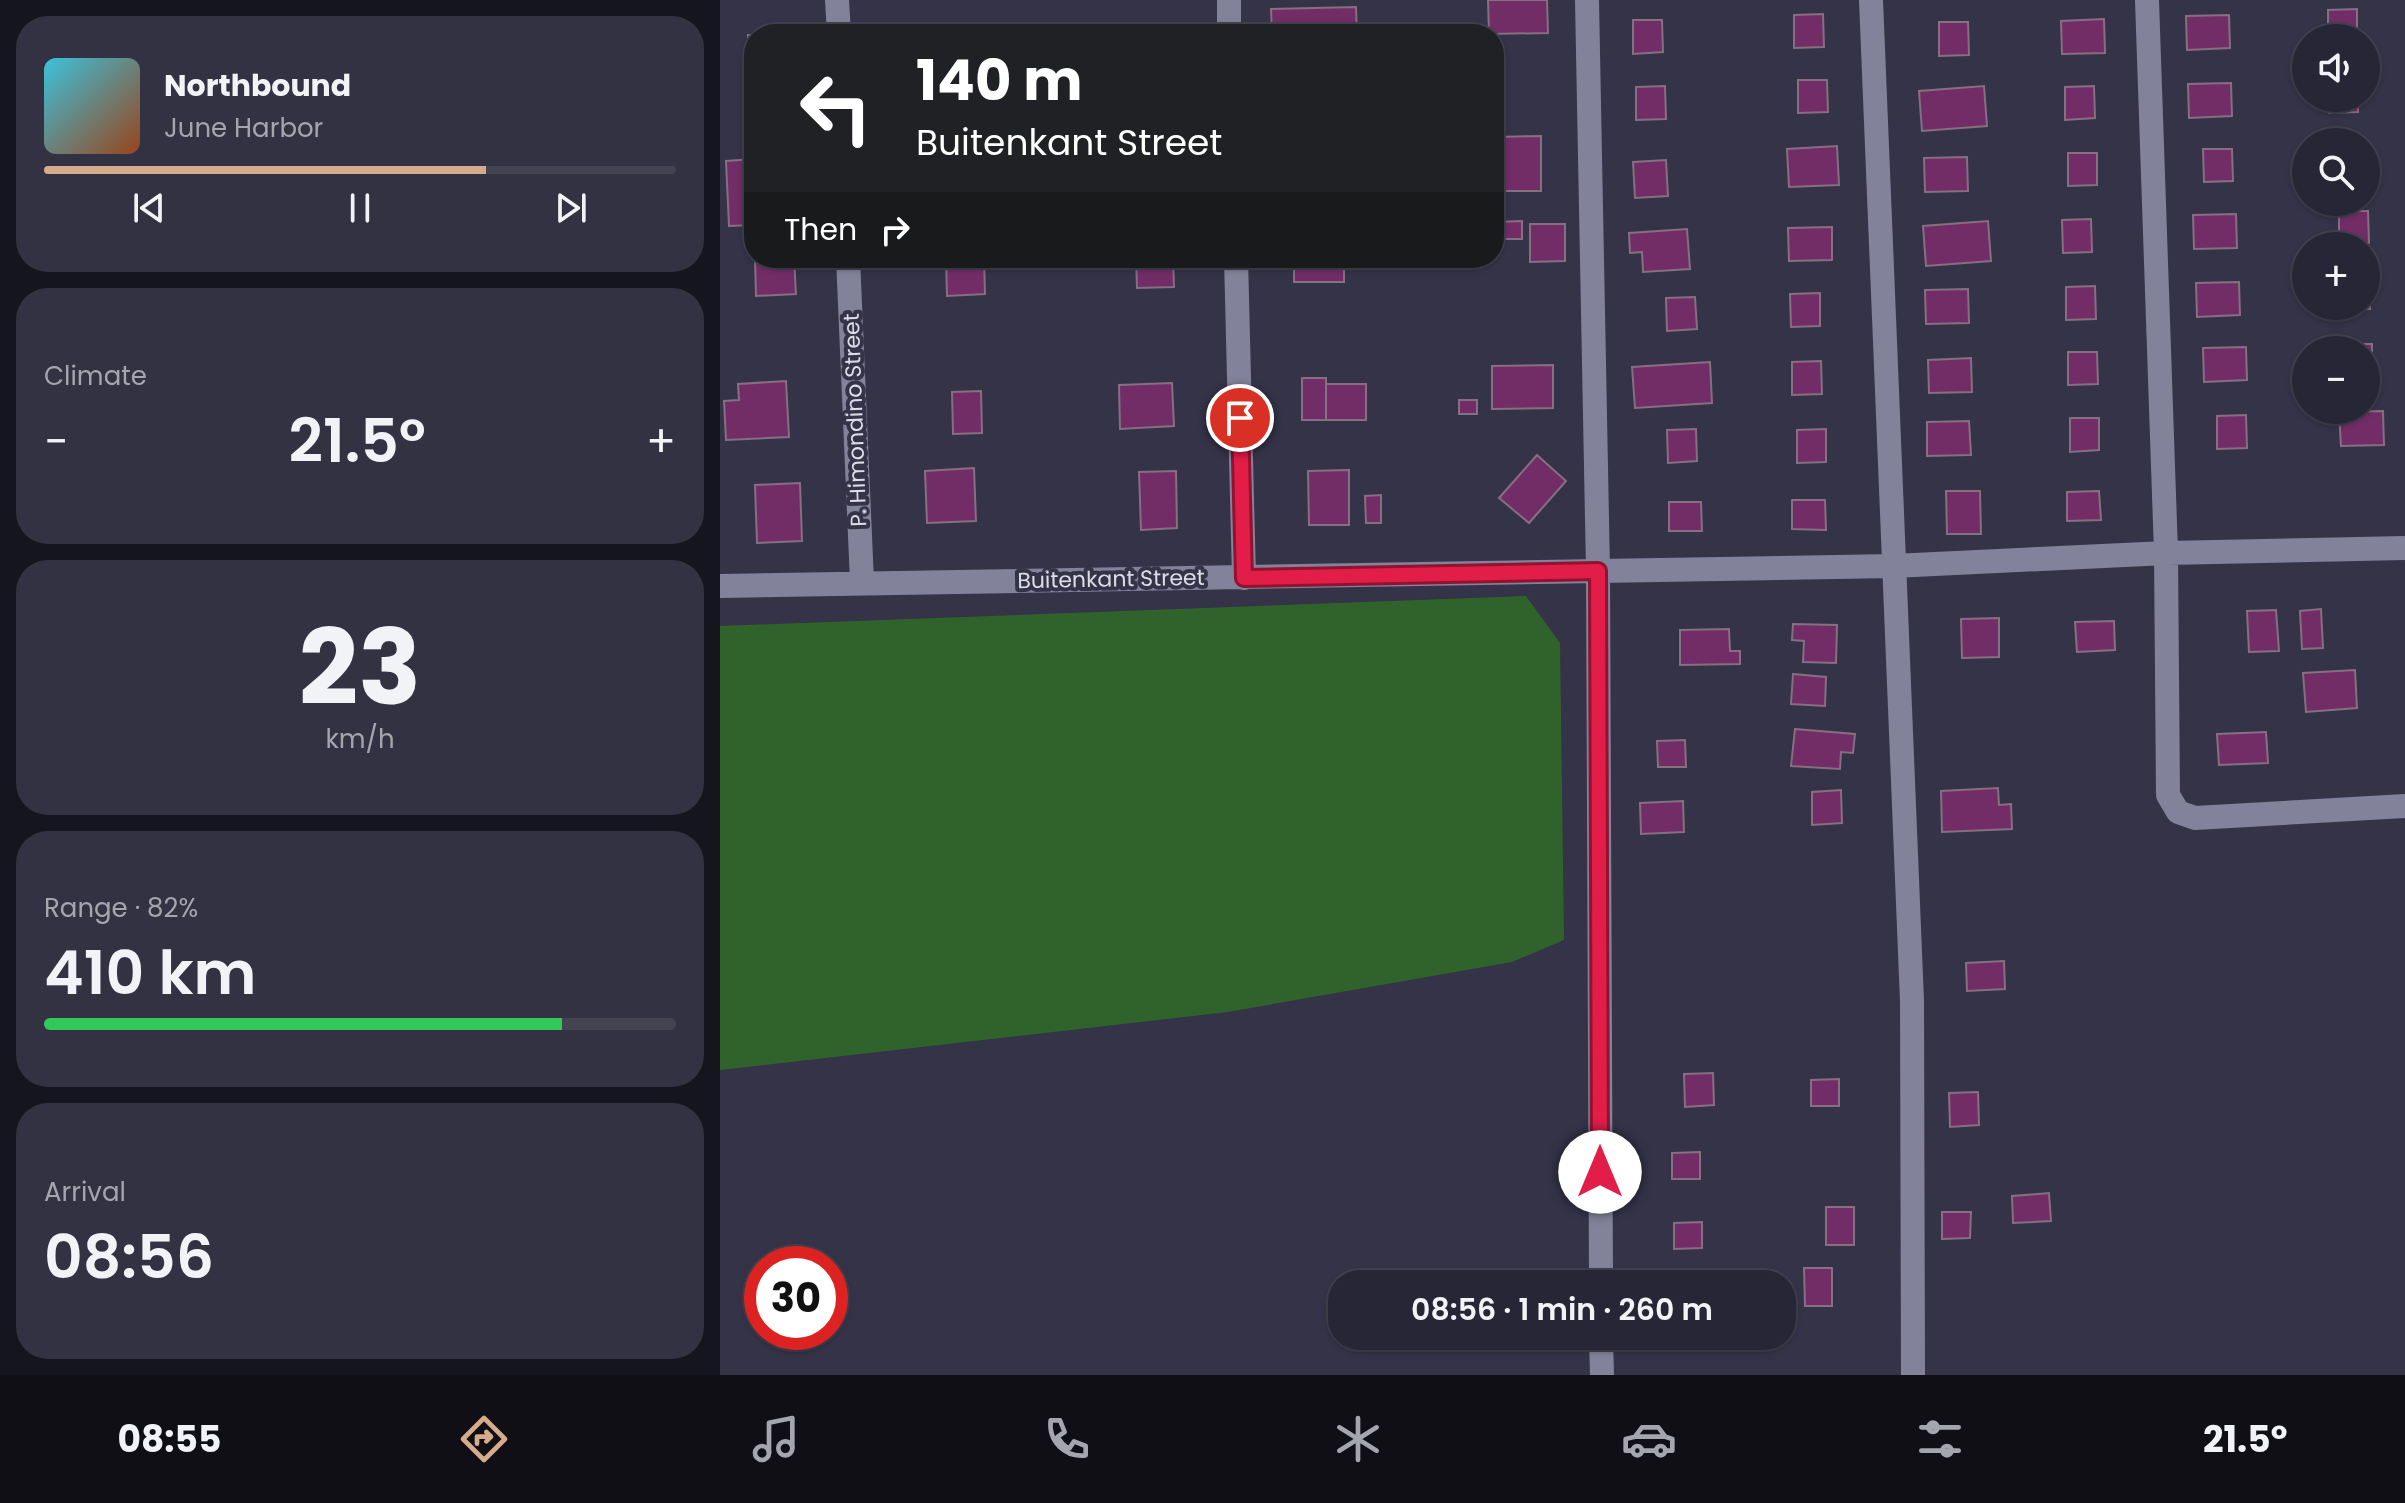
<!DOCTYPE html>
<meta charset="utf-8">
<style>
:root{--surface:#272636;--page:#333242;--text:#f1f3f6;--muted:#a4a5ad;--line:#434351;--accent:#d6ab8b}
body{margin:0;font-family:Poppins,sans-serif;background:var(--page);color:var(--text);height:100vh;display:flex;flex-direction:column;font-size:30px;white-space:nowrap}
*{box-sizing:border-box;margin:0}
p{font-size:26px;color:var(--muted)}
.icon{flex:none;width:44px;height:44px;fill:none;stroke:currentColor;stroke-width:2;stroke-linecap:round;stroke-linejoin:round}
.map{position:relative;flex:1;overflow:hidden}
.details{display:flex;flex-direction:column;gap:16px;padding:16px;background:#15151e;width:720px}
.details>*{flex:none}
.guide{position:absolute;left:24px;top:24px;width:760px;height:244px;border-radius:32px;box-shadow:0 2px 6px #0004,0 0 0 2px var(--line);background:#202124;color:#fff;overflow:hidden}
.buttons{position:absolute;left:1572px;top:24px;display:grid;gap:16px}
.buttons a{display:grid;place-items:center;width:88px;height:88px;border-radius:50%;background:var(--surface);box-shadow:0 2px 6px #0004,0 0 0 2px var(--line);font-size:40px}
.speed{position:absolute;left:24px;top:1246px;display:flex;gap:16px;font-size:40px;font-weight:700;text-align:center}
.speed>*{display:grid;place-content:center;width:104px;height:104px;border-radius:50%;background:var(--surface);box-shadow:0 2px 6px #0004,0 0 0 2px var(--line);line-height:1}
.speed .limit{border:12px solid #d22;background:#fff;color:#111}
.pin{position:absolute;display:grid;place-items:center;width:68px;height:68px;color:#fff;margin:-34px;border:4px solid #fff;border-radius:50%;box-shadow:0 2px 8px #0007}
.me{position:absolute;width:88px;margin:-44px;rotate:0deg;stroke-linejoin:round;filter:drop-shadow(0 0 6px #0008)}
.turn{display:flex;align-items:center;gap:28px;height:168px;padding:0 40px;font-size:36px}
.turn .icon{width:104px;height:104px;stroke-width:2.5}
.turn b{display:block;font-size:56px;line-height:68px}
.then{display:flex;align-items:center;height:76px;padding:0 40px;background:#0003;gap:16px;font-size:30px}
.big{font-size:60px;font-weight:600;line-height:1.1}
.details .card{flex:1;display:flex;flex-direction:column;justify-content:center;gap:12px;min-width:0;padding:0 28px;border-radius:32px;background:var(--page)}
.details .dial{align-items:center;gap:0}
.dial b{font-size:104px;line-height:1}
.song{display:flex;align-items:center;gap:24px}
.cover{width:96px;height:96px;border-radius:12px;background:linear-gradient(135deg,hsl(190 70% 55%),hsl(20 70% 35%))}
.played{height:8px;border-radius:4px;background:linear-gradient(90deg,var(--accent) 70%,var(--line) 70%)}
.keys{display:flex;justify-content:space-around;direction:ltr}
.heat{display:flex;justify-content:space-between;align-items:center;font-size:44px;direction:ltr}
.charge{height:12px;border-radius:6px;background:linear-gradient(90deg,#34c759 82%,var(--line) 0)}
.trip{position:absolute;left:608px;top:1270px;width:468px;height:80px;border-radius:32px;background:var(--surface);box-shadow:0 2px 6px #0004,0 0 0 2px var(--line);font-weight:600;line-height:80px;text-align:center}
.tab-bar{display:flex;height:128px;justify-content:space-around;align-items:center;background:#100f16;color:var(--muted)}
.tab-bar .icon{width:56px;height:56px}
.tab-bar .active{color:var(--accent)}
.tab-bar b{font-size:36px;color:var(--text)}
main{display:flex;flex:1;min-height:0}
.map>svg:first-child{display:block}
.green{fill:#30632c}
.building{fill:#722d67;stroke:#856f80;stroke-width:2}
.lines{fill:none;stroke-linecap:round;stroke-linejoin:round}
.street{stroke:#82829a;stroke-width:24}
.route-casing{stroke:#92132f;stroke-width:20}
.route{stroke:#e11d48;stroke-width:14}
.labels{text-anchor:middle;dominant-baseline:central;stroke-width:8;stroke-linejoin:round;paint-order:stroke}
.street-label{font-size:22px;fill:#ddddea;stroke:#343348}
</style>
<main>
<section class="details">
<div class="card">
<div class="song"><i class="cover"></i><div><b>Northbound</b><p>June Harbor</p></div></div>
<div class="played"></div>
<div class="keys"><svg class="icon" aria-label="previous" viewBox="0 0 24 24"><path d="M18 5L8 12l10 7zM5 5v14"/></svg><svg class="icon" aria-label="pause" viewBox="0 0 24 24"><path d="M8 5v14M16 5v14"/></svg><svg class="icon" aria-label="next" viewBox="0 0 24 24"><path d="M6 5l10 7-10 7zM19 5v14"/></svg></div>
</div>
<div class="card"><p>Climate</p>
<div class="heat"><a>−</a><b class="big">21.5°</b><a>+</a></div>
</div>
<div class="card dial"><b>23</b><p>km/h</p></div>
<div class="card"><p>Range · 82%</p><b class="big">410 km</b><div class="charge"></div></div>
<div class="card"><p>Arrival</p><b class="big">08:56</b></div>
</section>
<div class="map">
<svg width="1685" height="1375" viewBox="0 0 1685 1375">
<rect width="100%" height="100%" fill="#343348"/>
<!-- green -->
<path class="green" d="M806,596l34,47 4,297 -52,22 -284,50 -508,58v-444z"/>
<!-- building -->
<path class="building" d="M768,0h59l1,33 -59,1z
M636,7l1,27h-85l-1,-25z
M1637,9v29h-29v-28z
M1103,14l1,33 -30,1v-33z
M1509,15l1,33 -43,2 -1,-34z
M1384,19l1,34 -43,1 -1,-33z
M913,20h29l1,32 -30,2z
M1219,22h29l1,33 -30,1z
M457,23l1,11h-37l-1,-9z
M407,26v8h-33v-7z
M264,28v6h-78v-2z
M28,35h6v38l-4,1z
M1078,80h29l1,32 -30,1z
M1511,83l1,33 -43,2 -1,-34z
M945,86l1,33 -30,1v-33z
M1264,86l3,40 -65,5 -3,-40z
M1374,86l1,32 -30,2v-33z
M1609,98h29v14l-29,1z
M821,136v55h-47v-54z
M1117,146l2,39 -50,2 -2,-38z
M1483,149h29l1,32 -29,1z
M1348,153h29v32l-29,1z
M1247,157l1,34 -43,1 -1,-34z
M34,159v66l-25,1 -3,-65z
M946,160l2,36 -33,2 -2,-36z
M1619,211h29l1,32 -30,1z
M1516,214l1,34 -43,1 -1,-34z
M1371,219l1,33 -29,1 -1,-33z
M802,221v18h-27v-17z
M1268,221l3,40 -65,5 -3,-40z
M810,224h35v37l-35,1z
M1112,227v33l-43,1 -1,-33z
M967,229l3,40 -47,3 -1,-20 -12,1 -1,-20z
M35,258h39l2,36 -40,2z
M226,258h38l1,36 -38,2z
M416,258h37l1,29 -37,1z
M574,258h50v24h-50z
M1646,276h4v33l-29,1v-4h25z
M1519,282l1,33 -43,2 -1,-34z
M1375,286l1,33 -30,1v-33z
M1248,289l1,34 -43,1 -1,-34z
M1100,293v33l-29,1 -1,-33z
M975,297l2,32 -30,2 -1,-33z
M1622,344h30v33h-6v-27h-24z
M1526,347l1,33 -43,2 -1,-34z
M1348,352h29l1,32 -30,1z
M1251,358l1,34 -43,1 -1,-33z
M1101,361l1,33 -30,1v-33z
M990,362l2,41 -77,5 -3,-41z
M833,365v43l-61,1v-43z
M582,378h24v42h-24z
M66,381l3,56 -63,3 -2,-39 15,-1 -1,-16z
M452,383l2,43 -54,3 -1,-44z
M606,384h40v36h-40z
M261,391l1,42 -29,1 -1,-42z
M739,400h18v14h-18z
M1663,411l1,34 -43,1 -2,-34z
M1526,415l1,33 -30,1v-33z
M1350,418h29v32l-29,2z
M1249,421l2,34 -44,1v-34z
M976,429l1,32 -29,2 -1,-33z
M1106,429v33l-29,1v-33z
M817,455l29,26 -37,42 -30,-25z
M254,468l2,53 -49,2 -2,-52z
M629,470v55h-40l-1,-54z
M456,471l1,57 -36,2 -2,-58z
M80,483l2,58 -45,2 -2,-58z
M1226,491h34l1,43h-34z
M1379,491l2,29 -34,1v-29z
M661,495v28h-15l-1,-27z
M1072,500h33l1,30 -34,-1z
M949,502h32l1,29h-33z
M1601,609l2,39 -21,1 -2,-38z
M1556,610l3,41 -30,1 -2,-41z
M1279,618v39l-37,1 -1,-39z
M1394,621l1,29 -38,2 -2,-30z
M1073,624l44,1 -1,38 -33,-1 1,-21 -12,-1z
M1009,629l1,22h10v13l-60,1v-35z
M1635,670l2,38 -51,4 -3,-39z
M1073,674l33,3 -1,29 -34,-2z
M1075,729l60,5 -2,19 -12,-1 -1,17 -49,-3z
M1546,732l2,31 -49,2 -2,-31z
M965,740l1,27h-28l-1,-26z
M1278,788l1,17 12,-1 1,25 -70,3 -1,-41z
M1121,790l1,33 -30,2v-33z
M963,801l1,31 -43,2 -1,-31z
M1284,961l1,28 -38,2 -1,-28z
M993,1073l1,32 -29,2 -1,-33z
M1119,1079v27h-28v-26z
M1258,1092l1,33 -29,2 -1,-34z
M980,1152v27h-28v-26z
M1329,1193l2,28 -38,2 -1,-27z
M1106,1207h28v38h-28z
M1222,1212h29l-1,26 -28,1z
M982,1222v26l-28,1v-26z
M1084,1268h28v38h-27z
M1004,1271v13h-28v-12z"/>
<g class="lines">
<!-- street -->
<path class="street" d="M117,0l2,34
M509,0v34
M867,0l11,571 3,713
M1151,0l41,1001 1,374
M1427,0l19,553 2,242 10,17 17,6 210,-12
M128,258l14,324
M516,258l8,320
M0,586l1173,-20 273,-13 239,-5
M881,1336l1,39"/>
</g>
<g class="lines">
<!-- route casing -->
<g class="route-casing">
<path id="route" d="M520,418l4,160 354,-7 2,601"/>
</g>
<!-- route -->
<use href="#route" class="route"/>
</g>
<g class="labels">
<!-- street labels -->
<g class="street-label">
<text transform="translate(135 420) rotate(-92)">P. Himondino Street</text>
<text transform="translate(391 579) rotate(-1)">Buitenkant Street</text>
</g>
</g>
</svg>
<div class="buttons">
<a><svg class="icon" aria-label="sound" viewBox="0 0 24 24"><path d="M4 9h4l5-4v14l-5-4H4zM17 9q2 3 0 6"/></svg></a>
<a><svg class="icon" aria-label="search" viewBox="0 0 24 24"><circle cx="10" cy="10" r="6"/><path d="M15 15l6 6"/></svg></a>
<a>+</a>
<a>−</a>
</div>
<div class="speed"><div class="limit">30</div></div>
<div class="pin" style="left:520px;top:418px;background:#d93025"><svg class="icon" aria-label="arrive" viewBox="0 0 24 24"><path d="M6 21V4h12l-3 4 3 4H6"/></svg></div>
<svg class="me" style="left:880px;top:1172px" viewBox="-20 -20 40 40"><circle r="19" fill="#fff"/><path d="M0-13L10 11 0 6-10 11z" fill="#e11d48"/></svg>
<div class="trip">08:56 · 1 min · 260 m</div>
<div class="guide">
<div class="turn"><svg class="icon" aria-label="left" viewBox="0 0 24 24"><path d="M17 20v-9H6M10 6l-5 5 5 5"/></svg><div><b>140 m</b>Buitenkant Street</div></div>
<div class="then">Then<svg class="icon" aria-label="right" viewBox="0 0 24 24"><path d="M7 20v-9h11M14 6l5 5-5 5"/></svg></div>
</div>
</div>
</main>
<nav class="tab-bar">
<b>08:55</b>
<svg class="icon active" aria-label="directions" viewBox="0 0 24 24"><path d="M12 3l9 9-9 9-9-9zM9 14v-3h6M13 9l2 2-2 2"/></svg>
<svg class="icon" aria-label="music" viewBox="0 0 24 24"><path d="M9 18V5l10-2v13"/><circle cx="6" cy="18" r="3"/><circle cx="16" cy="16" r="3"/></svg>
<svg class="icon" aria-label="phone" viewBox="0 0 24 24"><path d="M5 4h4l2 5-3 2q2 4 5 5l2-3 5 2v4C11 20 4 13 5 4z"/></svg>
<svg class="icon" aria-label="climate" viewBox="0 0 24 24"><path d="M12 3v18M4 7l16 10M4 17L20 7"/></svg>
<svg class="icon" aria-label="car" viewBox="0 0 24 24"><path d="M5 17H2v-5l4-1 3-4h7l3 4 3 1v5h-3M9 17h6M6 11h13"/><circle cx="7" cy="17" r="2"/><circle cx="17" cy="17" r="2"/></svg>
<svg class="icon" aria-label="filters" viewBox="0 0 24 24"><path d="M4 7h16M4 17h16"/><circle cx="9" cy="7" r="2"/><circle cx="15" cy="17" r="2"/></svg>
<b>21.5°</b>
</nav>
